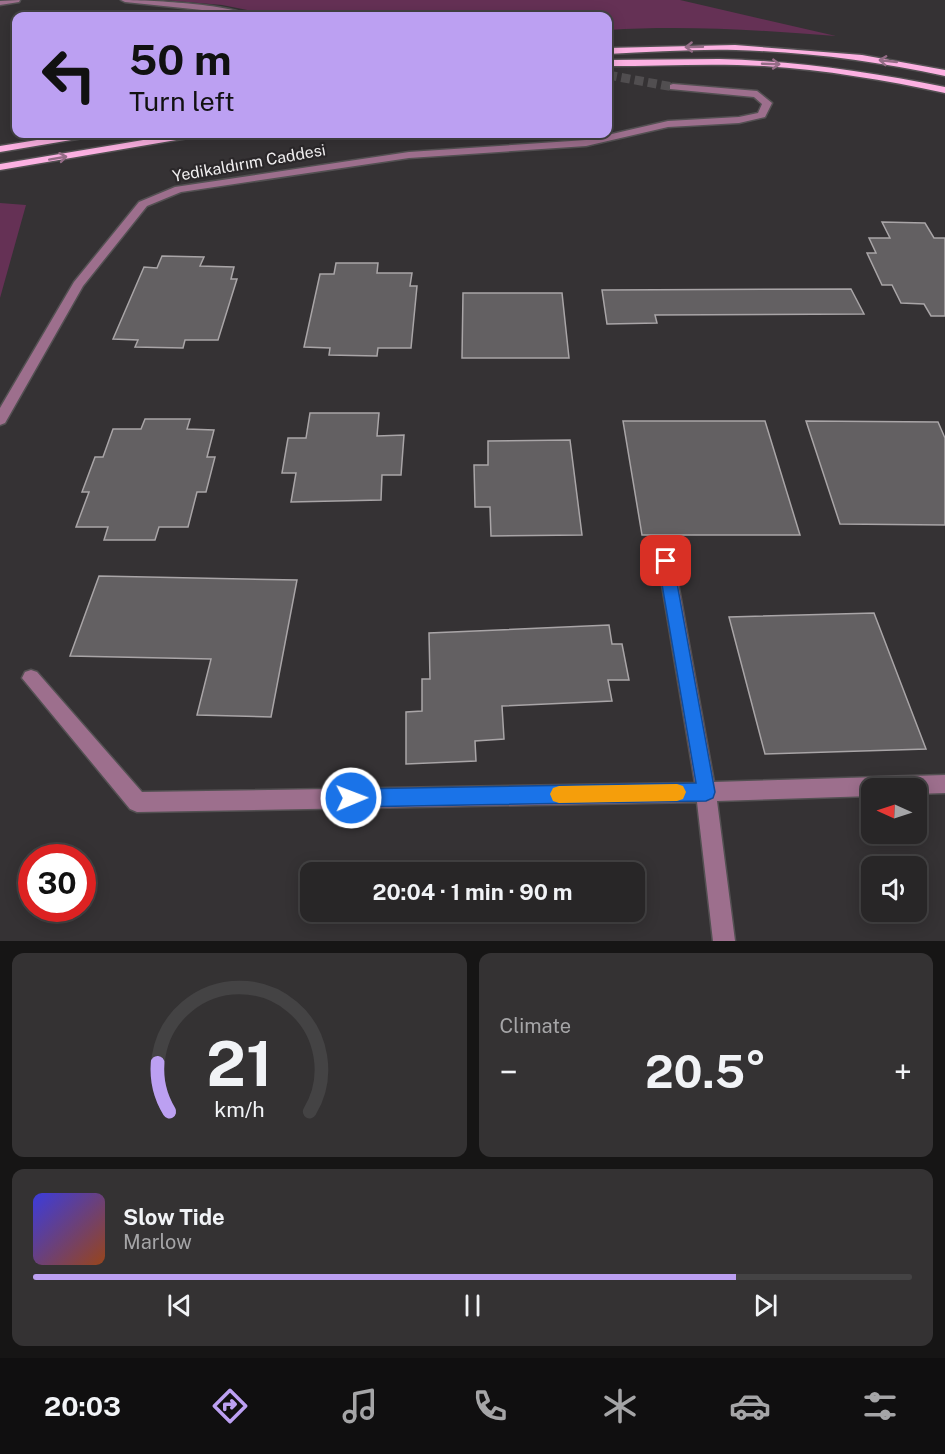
<!DOCTYPE html>
<meta charset="utf-8">
<style>
:root{--surface:#282627;--page:#343233;--text:#f1f3f6;--muted:#a5a5a7;--line:#444344;--accent:#bca0f2}
body{margin:0;font-family:"Public Sans",sans-serif;background:var(--page);color:var(--text);height:100vh;display:flex;flex-direction:column;font-size:22px;white-space:nowrap}
*{box-sizing:border-box;margin:0}
p{font-size:20px;color:var(--muted)}
.icon{flex:none;width:33px;height:33px;fill:none;stroke:currentColor;stroke-width:2;stroke-linecap:round;stroke-linejoin:round}
.map{position:relative;height:941px;overflow:hidden}
.drawer{display:flex;flex-direction:column;gap:12px;padding:12px;background:#161515;flex:1}
.drawer>*{flex:none}
.guide{position:absolute;left:12px;top:12px;width:600px;height:126px;border-radius:12px;box-shadow:0 3px 15px #0003,0 0 0 2px var(--line);background:#bca0f2;color:#111;overflow:hidden}
.needle{width:39px;rotate:273deg}
.tools{position:absolute;left:861px;top:778px;display:grid;gap:12px}
.tools a{display:grid;place-items:center;width:66px;height:66px;border-radius:12px;background:var(--surface);box-shadow:0 3px 15px #0003,0 0 0 2px var(--line);font-size:30px}
.speed{position:absolute;left:18px;top:844px;display:flex;gap:12px;font-size:30px;font-weight:700;text-align:center}
.speed>*{display:grid;place-content:center;width:78px;height:78px;border-radius:50%;background:var(--surface);box-shadow:0 3px 15px #0003,0 0 0 2px var(--line);line-height:1}
.speed .limit{border:9px solid #d22;background:#fff;color:#111}
.pin{position:absolute;display:grid;place-items:center;width:51px;height:51px;color:#fff;margin:-26px;border-radius:12px;box-shadow:0 3px 9px #0006}
.me{position:absolute;width:66px;margin:-33px;rotate:89deg;stroke-linejoin:round;filter:drop-shadow(0 0 4px #0008)}
.turn{display:flex;align-items:center;gap:21px;height:126px;padding:0 18px;font-size:27px}
.turn .icon{width:78px;height:78px;stroke-width:2.5}
.turn b{display:block;font-size:42px;line-height:51px}
.big{font-size:45px;font-weight:700;line-height:1.1}
.drawer .widget{flex:1;display:flex;flex-direction:column;justify-content:center;gap:9px;min-width:0;padding:0 21px;border-radius:12px;background:var(--page)}
.drawer .dial{align-items:center;gap:0}
.dial svg{height:156px;overflow:visible;fill:none;stroke:var(--line);stroke-width:7;stroke-linecap:round;text-anchor:middle}
.dial text{fill:var(--text);stroke:none}
.song{display:flex;align-items:center;gap:18px}
.cover{width:72px;height:72px;border-radius:9px;background:linear-gradient(135deg,hsl(240 70% 55%),hsl(20 70% 35%))}
.played{height:6px;border-radius:3px;background:linear-gradient(90deg,var(--accent) 80%,var(--line) 80%)}
.keys{display:flex;justify-content:space-around;direction:ltr}
.heat{display:flex;justify-content:space-between;align-items:center;font-size:33px;direction:ltr}
.drawer .tiles{flex:1;display:grid;gap:12px;grid-template-columns:1fr 1fr}
.widget:last-child{grid-column:span 2}
.trip{position:absolute;left:300px;top:862px;width:345px;height:60px;border-radius:12px;background:var(--surface);box-shadow:0 3px 15px #0003,0 0 0 2px var(--line);font-weight:700;line-height:60px;text-align:center}
.menu{display:flex;height:96px;justify-content:space-around;align-items:center;background:#100f10;color:var(--muted)}
.menu .icon{width:42px;height:42px}
.menu .current{color:var(--accent)}
.menu b{font-size:27px;color:var(--text)}
.map>svg:first-child{display:block}
.green{fill:#653155}
.building{fill:#636062;stroke:#a9a5a7;stroke-width:1.5}
.lines{fill:none;stroke-linecap:round;stroke-linejoin:round}
.minor-tunnel{stroke:#514e50;stroke-width:9;stroke-dasharray:9 4.5;stroke-linecap:butt}
.minor-casing{stroke:#535052;stroke-width:3}
.major-casing{stroke:#535052;stroke-width:3}
.minor{fill:#9d6f8d;fill-rule:evenodd}
.major{fill:#fcb1e2;fill-rule:evenodd}
.oneway{stroke:#946c86}
.route{fill:#1a73e8;stroke:#114b97;stroke-width:1.5}
.slow{fill:#f59e0b}
.labels{text-anchor:middle;dominant-baseline:central;stroke-width:4.5;stroke-linejoin:round;paint-order:stroke}
.far-street-label{font-size:16px;fill:#f1eff0;stroke:#2b282a}
</style>
<div class="map">
<svg width="945" height="941" viewBox="0 0 945 941">
<rect width="100%" height="100%" fill="#353234"/>
<!-- green -->
<path class="green" d="M164,0h516l156,36c-77,-6 -152,-11 -228,-6v-14h-331l-55,-11z
M0,203l26,2 -26,93z"/>
<!-- building -->
<path class="building" d="M882,222l43,1 9,15h11v78h-14l-7,-12 -23,-1 -9,-18h-10l-15,-32h9l-7,-15h21z
M162,256l42,1 -4,9 34,1 -3,12h6l-19,61h-33l-2,8 -48,-1 3,-7 -25,-1 31,-72 13,1z
M336,263h42l-1,10h35l-2,13h7l-6,62h-33l-1,8 -48,-1 1,-7 -26,-1 16,-73h14z
M851,289l13,25 -209,1 2,8 -50,1 -5,-34z
M463,293h99l7,65h-107z
M310,413h69l-2,23 27,-1 -3,40h-19l-1,25 -90,2 5,-29h-14l6,-35h18z
M145,419h45l-3,10 27,1 -7,27h8l-9,35h-9l-9,35h-29l-4,13h-51l4,-13h-32l13,-35h-7l13,-35h8l10,-28h28z
M623,421h142l35,114h-158z
M806,421l132,1 7,16v87l-105,-1z
M570,440l12,95 -91,1 -1,-29h-15l-1,-42h14v-24z
M99,576l198,4 -26,137 -74,-2 14,-56 -141,-3z
M874,613l52,136 -161,5 -36,-137z
M609,625l3,19h10l7,36h-21l4,21 -110,5 2,33 -29,2 1,20 -70,3v-52l16,-1v-32h8l-1,-46z"/>
<g class="lines">
<!-- minor-tunnel -->
<path class="minor-tunnel" d="M608,75l65,12"/>
<!-- minor casing -->
<g class="minor-casing">
<path id="minor" d="M20,0l-1,2 -19,3v-4z
M121,0c26,0 110,4 129,16h-15l-33,-6 -77,-8z
M673,84l84,7 15,12 -7,14 -26,6 -71,4 -82,19 -177,12 -228,34 -34,14 -64,80 -78,137 -5,2v-17l74,-126 65,-80 36,-15 234,-35 177,-12 82,-19 71,-4 19,-4 4,-9 -8,-7 -84,-8v-4z
M666,554l6,2 2,5 40,221 231,-7v18l-29,1v-5h-44v7l-155,5 18,140h-22l-16,-139 -560,10 -7,-3 -108,-131 3,-6 6,-2 6,2 105,120 553,-9 -37,-222 2,-5z"/>
</g>
<!-- major casing -->
<g class="major-casing">
<path id="major" d="M735,45l127,10 83,15v6c-69,-15 -138,-24 -209,-26 -43,-1 -86,2 -128,4v-6z
M719,59c77,2 151,13 226,28v6c-60,-13 -120,-23 -181,-27 -53,-3 -104,0 -156,0v-6z
M74,134h20l-5,3 -89,15v-6z
M179,134h20l-5,3 -194,33v-6z"/>
</g>
<!-- minor -->
<use href="#minor" class="minor"/>
<!-- major -->
<use href="#major" class="major"/>
</g>
<!-- one-way arrows -->
<defs><path id="oneway-shaft" d="M-6 0H5M1.5-3L5.5 0L1.5 3" fill="none" stroke-width="1.6" stroke-linecap="round" stroke-linejoin="round" transform="scale(1.5)"/></defs>
<g class="oneway">
<use href="#oneway-shaft" transform="translate(694 47) rotate(179)"/>
<use href="#oneway-shaft" transform="translate(888 61) rotate(-174)"/>
<use href="#oneway-shaft" transform="translate(771 64) rotate(2)"/>
<use href="#oneway-shaft" transform="translate(58 158) rotate(-10)"/>
</g>
<!-- route -->
<path class="route" d="M666,556l5,1 2,4 42,231 -2,6 -7,3 -355,6 -7,-3 -2,-6 2,-6 7,-3 345,-6 -38,-222 2,-4z"/>
<!-- slow -->
<path class="slow" d="M677,784l6,2 3,6 -3,7 -6,2 -118,2 -6,-2 -3,-7 3,-6 6,-2z"/>
<g class="labels">
<!-- far-street labels -->
<g class="far-street-label">
<text transform="translate(249 163) rotate(-10)">Yedikaldırım Caddesi</text>
</g>
</g>
</svg>
<div class="tools">
<a><svg class="needle" viewBox="-14 -14 28 28"><path d="M0-13l5 13h-10z" fill="#e53935"/><path d="M0 13l5-13h-10z" fill="#a5a5a7"/></svg></a>
<a><svg class="icon" aria-label="sound" viewBox="0 0 24 24"><path d="M4 9h4l5-4v14l-5-4H4zM17 9q2 3 0 6"/></svg></a>
</div>
<div class="speed"><div class="limit">30</div></div>
<div class="pin" style="left:666px;top:561px;background:#d93025"><svg class="icon" aria-label="arrive" viewBox="0 0 24 24"><path d="M6 21V4h12l-3 4 3 4H6"/></svg></div>
<svg class="me" style="left:351px;top:798px" viewBox="-20 -20 40 40"><circle r="17" fill="#1a73e8" stroke="#fff" stroke-width="3"/><path d="M0-11L8 9 0 5-8 9z" fill="#fff"/></svg>
<div class="trip">20:04 · 1 min · 90 m</div>
<div class="guide">
<div class="turn"><svg class="icon" aria-label="left" viewBox="0 0 24 24"><path d="M17 20v-9H6M10 6l-5 5 5 5"/></svg><div><b>50 m</b>Turn left</div></div>
</div>
</div>
<section class="drawer">
<div class="tiles">
<div class="widget dial"><svg viewBox="0 0 100 80">
<path d="M14 69A42 42 0 1 1 86 69"/>
<path d="M14 69A42 42 0 0 1 8 44" stroke="#bca0f2"/>
<text x="50" y="56" font-size="32" font-weight="700">21</text>
<text x="50" y="72" font-size="11">km/h</text>
</svg></div>
<div class="widget"><p>Climate</p>
<div class="heat"><a>−</a><b class="big">20.5°</b><a>+</a></div>
</div>
<div class="widget">
<div class="song"><i class="cover"></i><div><b>Slow Tide</b><p>Marlow</p></div></div>
<div class="played"></div>
<div class="keys"><svg class="icon" aria-label="previous" viewBox="0 0 24 24"><path d="M18 5L8 12l10 7zM5 5v14"/></svg><svg class="icon" aria-label="pause" viewBox="0 0 24 24"><path d="M8 5v14M16 5v14"/></svg><svg class="icon" aria-label="next" viewBox="0 0 24 24"><path d="M6 5l10 7-10 7zM19 5v14"/></svg></div>
</div>
</div>
</section>
<nav class="menu">
<b>20:03</b>
<svg class="icon current" aria-label="directions" viewBox="0 0 24 24"><path d="M12 3l9 9-9 9-9-9zM9 14v-3h6M13 9l2 2-2 2"/></svg>
<svg class="icon" aria-label="music" viewBox="0 0 24 24"><path d="M9 18V5l10-2v13"/><circle cx="6" cy="18" r="3"/><circle cx="16" cy="16" r="3"/></svg>
<svg class="icon" aria-label="phone" viewBox="0 0 24 24"><path d="M5 4h4l2 5-3 2q2 4 5 5l2-3 5 2v4C11 20 4 13 5 4z"/></svg>
<svg class="icon" aria-label="climate" viewBox="0 0 24 24"><path d="M12 3v18M4 7l16 10M4 17L20 7"/></svg>
<svg class="icon" aria-label="car" viewBox="0 0 24 24"><path d="M5 17H2v-5l4-1 3-4h7l3 4 3 1v5h-3M9 17h6M6 11h13"/><circle cx="7" cy="17" r="2"/><circle cx="17" cy="17" r="2"/></svg>
<svg class="icon" aria-label="filters" viewBox="0 0 24 24"><path d="M4 7h16M4 17h16"/><circle cx="9" cy="7" r="2"/><circle cx="15" cy="17" r="2"/></svg>
</nav>
